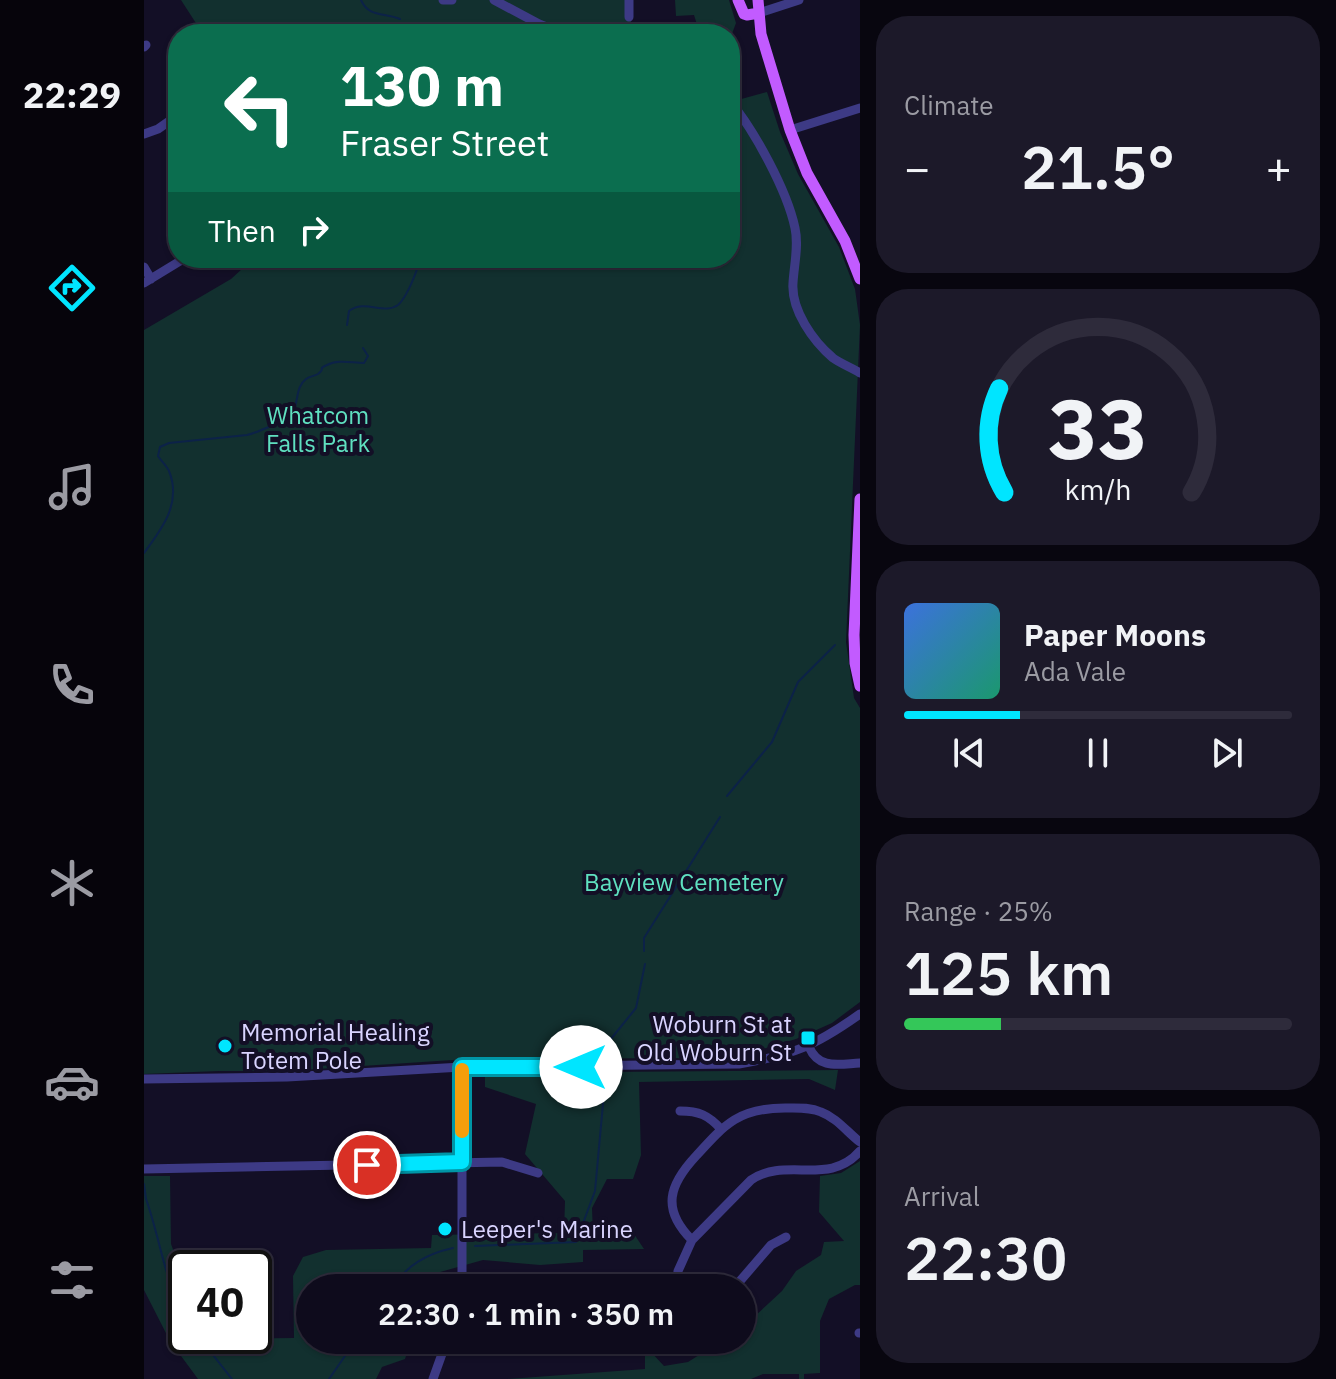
<!DOCTYPE html>
<meta charset="utf-8">
<style>
:root{--surface:#0e0b1c;--page:#1c1929;--text:#f1f3f6;--muted:#9b9ba3;--line:#2e2b3b;--accent:#00e5ff}
body{margin:0;font-family:"IBM Plex Sans",sans-serif;background:var(--page);color:var(--text);height:100vh;display:flex;flex-direction:column;font-size:30px;white-space:nowrap}
*{box-sizing:border-box;margin:0}
p{font-size:26px;color:var(--muted)}
.icon{flex:none;width:44px;height:44px;fill:none;stroke:currentColor;stroke-width:2;stroke-linecap:round;stroke-linejoin:round}
.map{position:relative;flex:1;overflow:hidden}
.panel{display:flex;flex-direction:column;gap:16px;padding:16px;background:#08060f;width:476px}
.panel>*{flex:none}
.banner{position:absolute;left:24px;top:24px;width:572px;height:244px;border-radius:32px;box-shadow:0 2px 6px #0004,0 0 0 2px var(--line);background:#0b6e4f;color:#fff;overflow:hidden}
.speed{position:absolute;left:24px;top:1250px;display:flex;gap:16px;font-size:40px;font-weight:700;text-align:center}
.speed>*{display:grid;place-content:center;width:104px;height:104px;border-radius:50%;background:var(--surface);box-shadow:0 2px 6px #0004,0 0 0 2px var(--line);line-height:1}
.speed .limit{border:4px solid #111;border-radius:12px;background:#fff;color:#111}
.pin{position:absolute;display:grid;place-items:center;width:68px;height:68px;color:#fff;margin:-34px;border:4px solid #fff;border-radius:50%;box-shadow:0 2px 8px #0007}
.me{position:absolute;width:88px;margin:-44px;rotate:270deg;stroke-linejoin:round;filter:drop-shadow(0 0 6px #0008)}
.turn{display:flex;align-items:center;gap:28px;height:168px;padding:0 40px;font-size:36px}
.turn .icon{width:104px;height:104px;stroke-width:2.5}
.turn b{display:block;font-size:56px;line-height:68px}
.then{display:flex;align-items:center;height:76px;padding:0 40px;background:#0003;gap:16px;font-size:30px}
.big{font-size:60px;font-weight:600;line-height:1.1}
.panel .tile{flex:1;display:flex;flex-direction:column;justify-content:center;gap:12px;min-width:0;padding:0 28px;border-radius:32px;background:var(--page)}
.panel .dial{align-items:center;gap:0}
.dial svg{height:208px;overflow:visible;fill:none;stroke:var(--line);stroke-width:7;stroke-linecap:round;text-anchor:middle}
.dial text{fill:var(--text);stroke:none}
.song{display:flex;align-items:center;gap:24px}
.cover{width:96px;height:96px;border-radius:12px;background:linear-gradient(135deg,hsl(220 70% 55%),hsl(160 70% 35%))}
.played{height:8px;border-radius:4px;background:linear-gradient(90deg,var(--accent) 30%,var(--line) 30%)}
.keys{display:flex;justify-content:space-around;direction:ltr}
.heat{display:flex;justify-content:space-between;align-items:center;font-size:44px;direction:ltr}
.charge{height:12px;border-radius:6px;background:linear-gradient(90deg,#34c759 25%,var(--line) 0)}
.trip{position:absolute;left:152px;top:1274px;width:460px;height:80px;border-radius:40px;background:var(--surface);box-shadow:0 2px 6px #0004,0 0 0 2px var(--line);font-weight:600;line-height:80px;text-align:center}
main{display:flex;flex:1;min-height:0}
.dock{display:flex;flex-direction:column;width:144px;justify-content:space-around;align-items:center;background:#06040b;color:var(--muted)}
.dock .icon{width:56px;height:56px}
.dock .on{color:var(--accent)}
.dock b{font-size:36px;color:var(--text)}
.map>svg:first-child{display:block}
.green{fill:#12302f}
.lines{fill:none;stroke-linecap:round;stroke-linejoin:round}
.stream{stroke:#0c2248;stroke-width:2}
.minor{stroke:#3d3a85;stroke-width:9}
.major{stroke:#c25bff;stroke-width:11}
.route-casing{stroke:#0095a6;stroke-width:20}
.route{stroke:#00e5ff;stroke-width:14}
.slow{stroke:#f59e0b;stroke-width:14}
.poi-dot{fill:#00e5ff;stroke:#130f26;stroke-width:3}
.labels{text-anchor:middle;dominant-baseline:central;stroke-width:8;stroke-linejoin:round;paint-order:stroke}
.park-label{font-size:24px;fill:#5fe0c0;stroke:#130f26}
.poi-label{font-size:24px;fill:#d9d4ff;stroke:#130f26;text-anchor:start}
</style>
<main>
<nav class="dock">
<b>22:29</b>
<svg class="icon on" aria-label="directions" viewBox="0 0 24 24"><path d="M12 3l9 9-9 9-9-9zM9 14v-3h6M13 9l2 2-2 2"/></svg>
<svg class="icon" aria-label="music" viewBox="0 0 24 24"><path d="M9 18V5l10-2v13"/><circle cx="6" cy="18" r="3"/><circle cx="16" cy="16" r="3"/></svg>
<svg class="icon" aria-label="phone" viewBox="0 0 24 24"><path d="M5 4h4l2 5-3 2q2 4 5 5l2-3 5 2v4C11 20 4 13 5 4z"/></svg>
<svg class="icon" aria-label="climate" viewBox="0 0 24 24"><path d="M12 3v18M4 7l16 10M4 17L20 7"/></svg>
<svg class="icon" aria-label="car" viewBox="0 0 24 24"><path d="M5 17H2v-5l4-1 3-4h7l3 4 3 1v5h-3M9 17h6M6 11h13"/><circle cx="7" cy="17" r="2"/><circle cx="17" cy="17" r="2"/></svg>
<svg class="icon" aria-label="filters" viewBox="0 0 24 24"><path d="M4 7h16M4 17h16"/><circle cx="9" cy="7" r="2"/><circle cx="15" cy="17" r="2"/></svg>
</nav>
<div class="map">
<svg width="716" height="1379" viewBox="0 0 716 1379">
<rect width="100%" height="100%" fill="#130f26"/>
<!-- green -->
<path class="green" d="M37,0h450v34h-428z
M531,0h54l7,23 -6,16v-5h-30l-6,-19 -18,1z
M586,89l4,12 33,-9 13,40 18,42 41,73 16,42 5,36 -14,317 8,56 6,10v294l-28,21 -36,16 -50,15 -41,4 -237,1 -182,12h-67l-75,3v-744l87,-51 23,-21h476z
M694,1070l-3,20 -26,-11 -170,3 2,73 -8,24h-26l-15,29 1,26h41l10,15 -61,1v12l-43,3 -57,-5 -50,14 -4,14h-119v52h101l-6,19 -23,8 -6,12h-178l-28,-38 -26,-51v-114h26l1,68 7,19 1,27 7,10v36h27l2,3 79,-1 -1,-62 10,-19 23,-7 105,-2 1,-13 132,-2 1,-32 -40,-47 11,-50 -51,-17v-14z
M716,1161v124h-5l-26,14 -9,22v52l-16,1v5h-5v-5h-36l-12,5h-244l138,-10v-29h2l3,11 14,15 24,-4 35,-22h19v-12l40,-37 14,-20 25,-16 3,-13 20,-1 -25,-29 1,-36 21,-3z"/>
<g class="lines">
<!-- stream -->
<path class="stream" d="M217,0c8,18 24,12 39,19
M328,34l9,-3 9,3
M203,325l2,-14c16,-12 35,4 49,-6 9,-8 19,-35 23,-47
M0,553c18,-24 38,-50 25,-82 -3,-6 -8,-10 -11,-15l2,-9 9,-4 78,-8c8,-2 41,-15 45,-21 7,-11 3,-27 14,-35 4,-3 9,-3 12,-5 9,-7 -2,-4 9,-9 11,-6 25,-2 37,-2l4,-7 -5,-8
M583,796l45,-54 26,-60 37,-37
M500,951v-13l76,-121
M462,1055v-10l30,-37 9,-44
M0,1184l2,15c14,39 19,84 40,121
M331,1246l101,-4 19,-51 11,-120
M248,1288c15,-23 34,-34 61,-40
M54,1336l34,43
M185,1379l27,-39"/>
<!-- minor -->
<path class="minor" d="M299,0h9
M350,0l45,24 25,10
M485,0v17
M615,13l40,-13
M0,47l2,-2
M586,101c24,29 57,89 65,127 4,18 -1,37 -2,55 -2,27 20,58 40,75 8,6 18,9 27,15
M646,130l70,-22
M0,134l14,-5 20,-14
M344,258l19,6
M0,267l7,12
M0,283l41,-25
M665,1047c10,23 30,17 51,16
M318,1067v221
M0,1079l143,-2 175,-10 277,-3c54,-9 76,-18 121,-50
M536,1111c19,0 28,4 41,18
M0,1169l358,-7 36,11
M548,1240c-31,-31 -23,-55 4,-84 29,-32 43,-48 89,-48 12,0 25,-1 36,4 16,6 26,20 39,30
M533,1288l1,-17 14,-31 59,-60c35,-24 78,7 109,-29
M590,1288l37,-43 15,-8
M715,1333h1
M289,1379l14,-39"/>
<!-- major -->
<path class="major" d="M594,0l6,14 3,1 12,-2
M614,0l3,34 29,96 17,43 38,68 15,38
M716,499l-6,136 1,28 5,23"/>
</g>
<g class="lines">
<!-- route casing -->
<g class="route-casing">
<path id="route" d="M223,1165l95,-3v-95h119"/>
</g>
<!-- route -->
<use href="#route" class="route"/>
<!-- slow -->
<path class="slow" d="M318,1070v61"/>
</g>
<!-- markers -->
<g class="poi-dot">
<rect x="656" y="1030" width="16" height="16" rx="4"/>
<circle cx="81" cy="1046" r="8"/>
<circle cx="301" cy="1229" r="8"/>
</g>
<g class="labels">
<!-- park labels -->
<g class="park-label">
<text x="174" y="415">Whatcom<tspan x="174" dy="28">Falls Park</tspan></text>
<text x="540" y="882">Bayview Cemetery</text>
</g>
<!-- poi labels -->
<g class="poi-label">
<text x="648" y="1024" text-anchor="end">Woburn St at<tspan x="648" dy="28">Old Woburn St</tspan></text>
<text x="97" y="1032">Memorial Healing<tspan x="97" dy="28">Totem Pole</tspan></text>
<text x="317" y="1229">Leeper's Marine</text>
</g>
</g>
</svg>
<div class="speed"><div class="limit">40</div></div>
<div class="pin" style="left:223px;top:1165px;background:#d93025"><svg class="icon" aria-label="arrive" viewBox="0 0 24 24"><path d="M6 21V4h12l-3 4 3 4H6"/></svg></div>
<svg class="me" style="left:437px;top:1067px" viewBox="-20 -20 40 40"><circle r="19" fill="#fff"/><path d="M0-13L10 11 0 6-10 11z" fill="#00e5ff"/></svg>
<div class="trip">22:30 · 1 min · 350 m</div>
<div class="banner">
<div class="turn"><svg class="icon" aria-label="left" viewBox="0 0 24 24"><path d="M17 20v-9H6M10 6l-5 5 5 5"/></svg><div><b>130 m</b>Fraser Street</div></div>
<div class="then">Then<svg class="icon" aria-label="right" viewBox="0 0 24 24"><path d="M7 20v-9h11M14 6l5 5-5 5"/></svg></div>
</div>
</div>
<section class="panel">
<div class="tile"><p>Climate</p>
<div class="heat"><a>−</a><b class="big">21.5°</b><a>+</a></div>
</div>
<div class="tile dial"><svg viewBox="0 0 100 80">
<path d="M14 69A42 42 0 1 1 86 69"/>
<path d="M14 69A42 42 0 0 1 12 29" stroke="#00e5ff"/>
<text x="50" y="56" font-size="32" font-weight="700">33</text>
<text x="50" y="72" font-size="11">km/h</text>
</svg></div>
<div class="tile">
<div class="song"><i class="cover"></i><div><b>Paper Moons</b><p>Ada Vale</p></div></div>
<div class="played"></div>
<div class="keys"><svg class="icon" aria-label="previous" viewBox="0 0 24 24"><path d="M18 5L8 12l10 7zM5 5v14"/></svg><svg class="icon" aria-label="pause" viewBox="0 0 24 24"><path d="M8 5v14M16 5v14"/></svg><svg class="icon" aria-label="next" viewBox="0 0 24 24"><path d="M6 5l10 7-10 7zM19 5v14"/></svg></div>
</div>
<div class="tile"><p>Range · 25%</p><b class="big">125 km</b><div class="charge"></div></div>
<div class="tile"><p>Arrival</p><b class="big">22:30</b></div>
</section>
</main>
